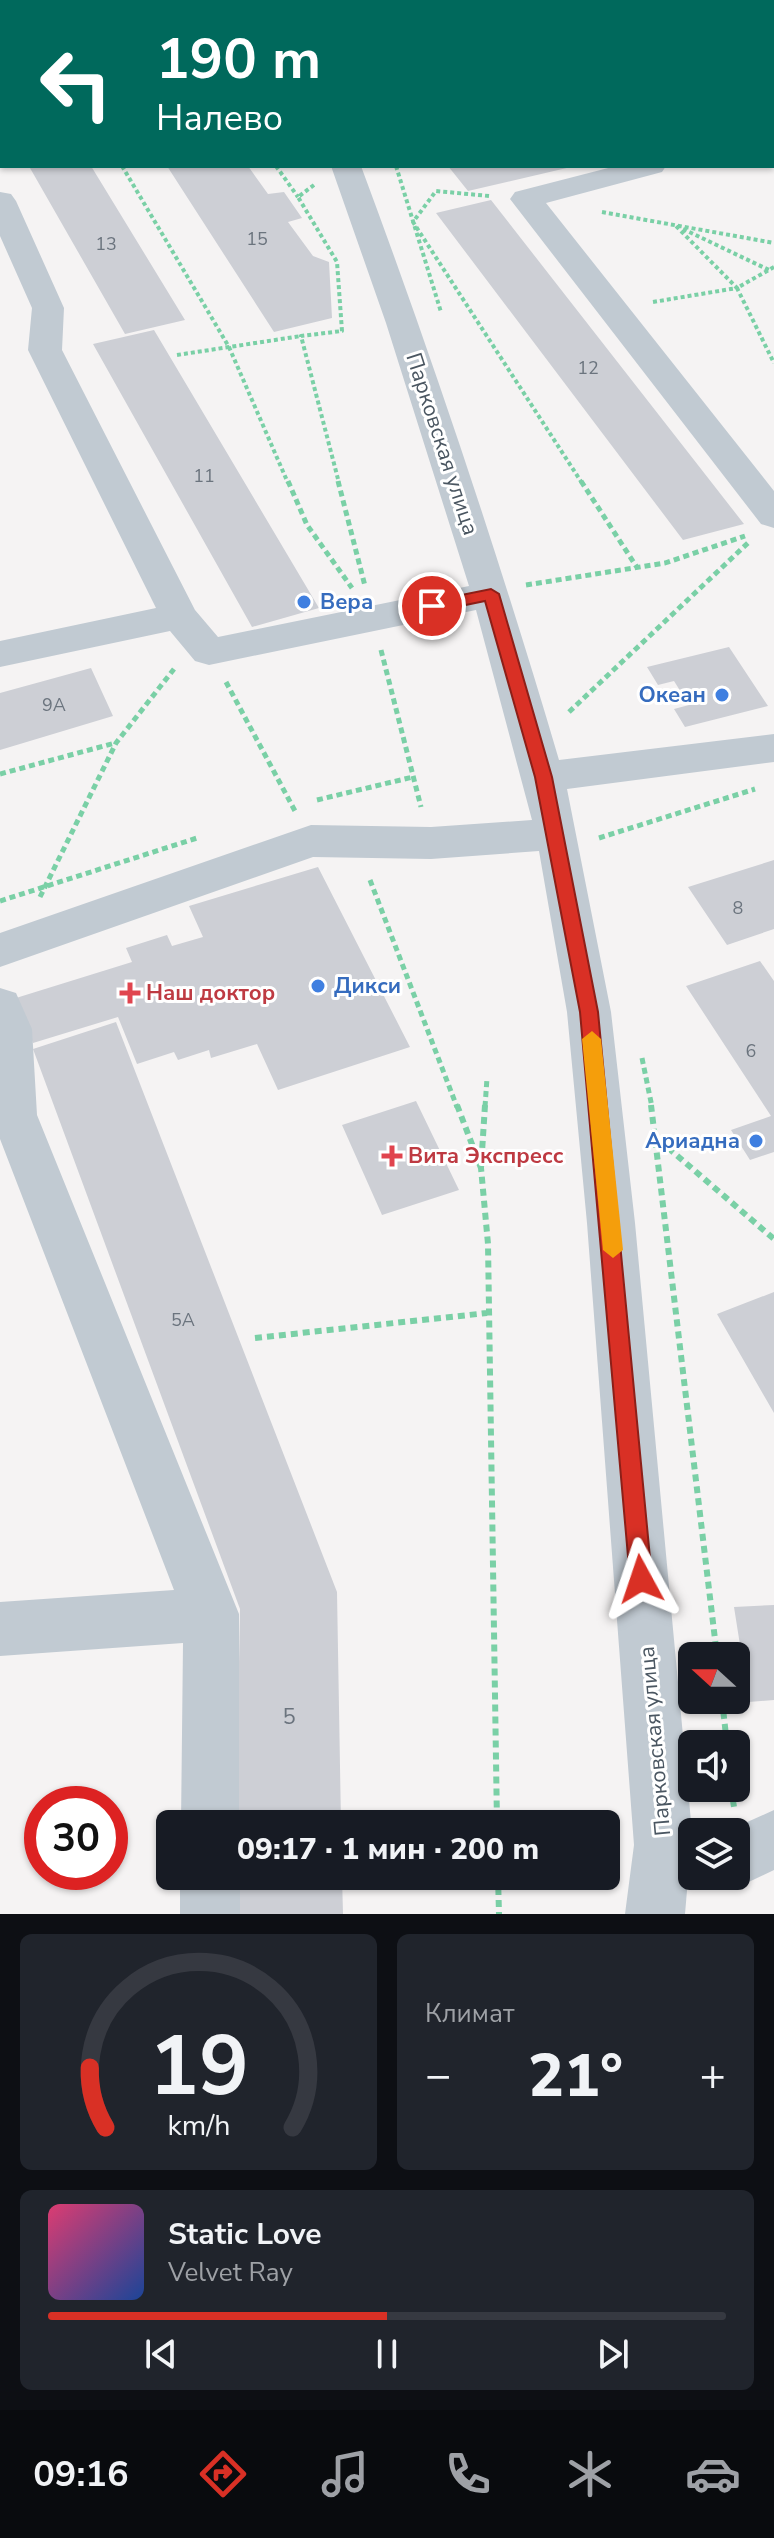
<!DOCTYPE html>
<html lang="ru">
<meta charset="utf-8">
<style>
:root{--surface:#171b24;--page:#20242c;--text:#f1f3f6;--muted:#9ea1a6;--line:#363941;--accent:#d93025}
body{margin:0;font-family:"Nunito Sans",sans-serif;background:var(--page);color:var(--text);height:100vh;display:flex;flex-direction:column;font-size:30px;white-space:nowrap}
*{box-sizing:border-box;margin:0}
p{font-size:26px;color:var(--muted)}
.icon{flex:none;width:44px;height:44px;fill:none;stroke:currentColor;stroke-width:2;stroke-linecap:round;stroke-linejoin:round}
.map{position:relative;height:1914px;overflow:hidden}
.drawer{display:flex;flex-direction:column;gap:20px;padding:20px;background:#0d0f14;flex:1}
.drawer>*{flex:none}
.top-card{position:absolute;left:0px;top:0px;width:774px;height:168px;box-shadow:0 2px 6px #0004;background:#00695c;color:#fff;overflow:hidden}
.needle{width:52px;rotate:291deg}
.buttons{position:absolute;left:678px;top:1642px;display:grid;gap:16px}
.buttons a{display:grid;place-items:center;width:72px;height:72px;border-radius:12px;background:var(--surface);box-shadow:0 2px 6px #0004;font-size:40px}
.speed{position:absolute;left:24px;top:1786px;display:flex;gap:16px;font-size:40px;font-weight:700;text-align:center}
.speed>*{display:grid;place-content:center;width:104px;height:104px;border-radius:50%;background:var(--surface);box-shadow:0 2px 6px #0004;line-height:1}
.speed .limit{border:12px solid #d22;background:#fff;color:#111}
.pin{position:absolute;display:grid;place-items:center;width:68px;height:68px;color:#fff;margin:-34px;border:4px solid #fff;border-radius:50%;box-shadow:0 2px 8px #0007}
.me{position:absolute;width:88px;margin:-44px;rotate:355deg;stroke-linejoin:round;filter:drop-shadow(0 0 6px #0008)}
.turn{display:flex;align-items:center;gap:28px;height:168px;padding:0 24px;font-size:36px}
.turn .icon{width:104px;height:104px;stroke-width:2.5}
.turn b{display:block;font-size:56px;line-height:68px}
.big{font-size:60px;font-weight:800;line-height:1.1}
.drawer .tile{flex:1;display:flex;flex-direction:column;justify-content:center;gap:12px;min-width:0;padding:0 28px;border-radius:12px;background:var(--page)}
.drawer .dial{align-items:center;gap:0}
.dial svg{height:208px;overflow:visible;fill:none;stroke:var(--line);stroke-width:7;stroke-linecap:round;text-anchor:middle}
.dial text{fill:var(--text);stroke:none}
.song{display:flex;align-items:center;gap:24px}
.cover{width:96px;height:96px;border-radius:12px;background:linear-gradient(135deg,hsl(340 70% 55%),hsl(220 70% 35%))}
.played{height:8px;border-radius:4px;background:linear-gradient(90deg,var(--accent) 50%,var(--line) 50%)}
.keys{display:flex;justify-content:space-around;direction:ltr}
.heat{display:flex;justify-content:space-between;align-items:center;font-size:44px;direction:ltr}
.drawer .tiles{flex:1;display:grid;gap:20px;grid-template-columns:1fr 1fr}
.tile:last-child{grid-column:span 2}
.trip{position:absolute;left:156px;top:1810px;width:464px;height:80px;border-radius:12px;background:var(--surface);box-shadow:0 2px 6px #0004;font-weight:800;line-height:80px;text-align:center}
.tabs{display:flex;height:128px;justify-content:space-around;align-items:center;background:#090b0e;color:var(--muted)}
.tabs .icon{width:56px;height:56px}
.tabs .on{color:var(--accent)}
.tabs b{font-size:36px;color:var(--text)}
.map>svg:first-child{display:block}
.building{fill:#cdcfd5}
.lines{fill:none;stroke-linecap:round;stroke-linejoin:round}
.path-far2{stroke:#7ad0a6;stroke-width:4;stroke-dasharray:4 3;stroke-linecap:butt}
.path-far1{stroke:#7ad0a6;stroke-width:5;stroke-dasharray:6 4;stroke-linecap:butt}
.path{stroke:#7ad0a6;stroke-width:6;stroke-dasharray:7 5;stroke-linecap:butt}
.minor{fill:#c1cad2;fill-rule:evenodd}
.route{fill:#d93025;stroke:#8d1f18;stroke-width:2}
.slow{fill:#f59e0b}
.shop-dot{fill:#3f7fe0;stroke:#fff;stroke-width:3}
.health-dot{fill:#e0444e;stroke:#fff;stroke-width:3}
.labels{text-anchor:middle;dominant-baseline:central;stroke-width:6;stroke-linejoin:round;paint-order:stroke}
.number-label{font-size:18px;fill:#6b747e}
.street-label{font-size:22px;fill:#4a5661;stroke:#fff}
.shop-label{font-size:22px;font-weight:bold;fill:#366cbe;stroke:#fff;text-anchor:start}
.health-label{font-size:22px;font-weight:bold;fill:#be3a42;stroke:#fff;text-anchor:start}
.near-number-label{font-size:22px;fill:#6b747e}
</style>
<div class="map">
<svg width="774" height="1914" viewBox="0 0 774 1914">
<rect width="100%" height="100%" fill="#f5f3f3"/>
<!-- building -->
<path class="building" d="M39,166h52l94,154 -60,14 -95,-166z
M167,166h81l20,28 16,-2 18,26 -14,4 25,34 16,6 3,56 -58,14z
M448,166h123v1l-103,24z
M491,200l253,324 -61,16 -247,-327z
M154,330l165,278 -67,19 -159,-283z
M729,647l39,59 -83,21 -11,-18 15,-4 -15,-24 -16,4 -11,-18z
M91,668l22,48 -113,34v-57z
M774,860v69l-47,16 -39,-58z
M318,867l92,180 -132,43 -21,-46 -46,14 -2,-8 -31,10 -4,-8 -37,12 -19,-47 -85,26 -17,-45 116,-36 -6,-14 41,-13 5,11 31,-9 -14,-31z
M760,961l14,20v171l-24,8 -19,-30 40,-14 -85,-130z
M116,1022l221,570 4,232h-105l4,-215 -207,-560z
M416,1101l43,89 -77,25 -40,-90z
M774,1292v121l-57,-99z
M774,1605v95l-25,2 -15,-95z
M235,1876h107l1,38h-109z"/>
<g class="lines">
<!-- path-far2 -->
<path class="path-far2" d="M122,166l107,181 59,136
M276,166l22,31
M396,166l45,146
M314,185l-16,12 39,65 5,69 -41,5 38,147
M489,196l-53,-5 -23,31 169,261
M602,212l172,31
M683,229l86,41
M774,267l-37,21 37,75
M653,302l84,-14 -62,-63
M177,355l124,-19"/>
<!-- path-far1 -->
<path class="path-far1" d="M288,481l19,44 45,63
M338,481l27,105
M581,481l57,88
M526,585l139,-22 80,-27
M381,650l40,157
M226,682l69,129
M569,712l181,-171
M0,774l115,-31
M317,800l96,-23
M599,838l156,-49
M370,880l87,227
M40,897l76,-154 58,-74
M0,901l197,-63
M642,1058l10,49
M485,1107l2,-29"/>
<!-- path -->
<path class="path" d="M457,1105l24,63
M485,1105l-4,63 7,76 9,580
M651,1105l66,551
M659,1140l115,99
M255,1338l232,-25
M722,1700l5,44
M731,1788l3,19
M498,1876l1,38"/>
<!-- minor -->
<path class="minor" d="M0,0l11,2h-9l-2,15z
M22,0h38l-39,2z
M283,0h28l1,2h-28z
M486,0h29l1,2h-28z
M645,0h37l-38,2z
M772,55h2v18h-2z
M2,107v18l-2,1v-18z
M772,126h2v18h-2z
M331,166h30c73,196 139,394 198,594l215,-26v28l-207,27 44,223 24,211 57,609 -7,82h-60l9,-69 -47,-622 -20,-211 -28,-161 -108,8 -118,-2 -313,110v-34l311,-108 120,2 101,-7 -56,-210 -267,55 -14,-4 -25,-30 -170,36v-26l156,-33 -128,-258 4,-42 -32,-72v-44l11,2 5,7 48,107 -2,42 133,260 23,27 251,-51 -83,-263z
M616,166h50l-4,6 -116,31 228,288v37l-13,-4 -251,-325 5,-7z
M0,988l16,5 16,36 5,86 202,499v210h-58l2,-181 -183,13v-54l174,-12 -174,-451z
M774,1810v60l-38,18 -21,-9 -1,-3h22v-44h-11z
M180,1876h60v38h-60z"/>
</g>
<!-- route -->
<path class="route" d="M491,589l8,5 53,183 46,235 54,567 -3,8 -8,3 -8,-3 -3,-8 -50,-567 -45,-235 -50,-176 -53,11 -8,-6 8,-5z"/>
<!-- slow -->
<path class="slow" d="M592,1031l9,8 22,211 -10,8 -10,-8 -21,-211z"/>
<!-- markers -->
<g class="shop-dot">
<circle cx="304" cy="602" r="8"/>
<circle cx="722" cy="695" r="8"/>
<circle cx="318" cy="986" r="8"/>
<circle cx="756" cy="1141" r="8"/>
</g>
<g class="health-dot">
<path d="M126 981h8v8h8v8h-8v8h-8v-8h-8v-8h8z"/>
<path d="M388 1144h8v8h8v8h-8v8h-8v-8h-8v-8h8z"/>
</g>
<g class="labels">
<!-- number labels -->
<g class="number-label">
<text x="257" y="239">15</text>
<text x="106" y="244">13</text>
<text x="588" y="368">12</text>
<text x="204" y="476">11</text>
<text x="54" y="705">9А</text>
<text x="738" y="908">8</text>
<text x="751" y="1051">6</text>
<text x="183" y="1320">5А</text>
</g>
<!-- street labels -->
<g class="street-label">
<text transform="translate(442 444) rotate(72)">Парковская улица</text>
<text transform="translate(655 1741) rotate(-95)">Парковская улица</text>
</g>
<!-- shop labels -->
<g class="shop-label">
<text x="320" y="602">Вера</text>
<text x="706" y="695" text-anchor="end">Океан</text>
<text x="334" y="986">Дикси</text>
<text x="740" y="1141" text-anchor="end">Ариадна</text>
</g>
<!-- health labels -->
<g class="health-label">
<text x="146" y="993">Наш доктор</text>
<text x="408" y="1156">Вита Экспресс</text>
</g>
<!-- near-number labels -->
<g class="near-number-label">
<text x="289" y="1717">5</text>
</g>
</g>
</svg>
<div class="buttons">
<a><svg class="needle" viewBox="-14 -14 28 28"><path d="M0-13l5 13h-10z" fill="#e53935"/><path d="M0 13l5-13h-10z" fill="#9ea1a6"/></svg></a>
<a><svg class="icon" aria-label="sound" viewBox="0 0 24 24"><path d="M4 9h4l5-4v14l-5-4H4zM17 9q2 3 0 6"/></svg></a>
<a><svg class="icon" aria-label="layers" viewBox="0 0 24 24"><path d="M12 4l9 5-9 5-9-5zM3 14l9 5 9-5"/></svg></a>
</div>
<div class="speed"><div class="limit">30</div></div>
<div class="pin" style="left:432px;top:606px;background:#d93025"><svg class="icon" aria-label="arrive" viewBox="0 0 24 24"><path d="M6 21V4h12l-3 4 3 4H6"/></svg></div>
<svg class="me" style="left:641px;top:1579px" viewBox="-20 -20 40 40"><path d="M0-17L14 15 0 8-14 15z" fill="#d93025" stroke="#fff" stroke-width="4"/></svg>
<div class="trip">09:17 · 1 мин · 200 m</div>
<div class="top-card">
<div class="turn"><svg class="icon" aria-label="left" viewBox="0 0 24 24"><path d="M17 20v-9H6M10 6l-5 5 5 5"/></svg><div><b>190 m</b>Налево</div></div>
</div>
</div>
<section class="drawer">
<div class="tiles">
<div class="tile dial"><svg viewBox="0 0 100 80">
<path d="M14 69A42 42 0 1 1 86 69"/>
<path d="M14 69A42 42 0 0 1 8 46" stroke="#d93025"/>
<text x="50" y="56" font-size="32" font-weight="700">19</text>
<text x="50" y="72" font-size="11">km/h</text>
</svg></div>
<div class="tile"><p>Климат</p>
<div class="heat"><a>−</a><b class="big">21°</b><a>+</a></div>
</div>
<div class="tile">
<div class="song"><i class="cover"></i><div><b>Static Love</b><p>Velvet Ray</p></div></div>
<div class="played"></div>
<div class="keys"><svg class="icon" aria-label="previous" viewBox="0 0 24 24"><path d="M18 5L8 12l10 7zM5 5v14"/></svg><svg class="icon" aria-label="pause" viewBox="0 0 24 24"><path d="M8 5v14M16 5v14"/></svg><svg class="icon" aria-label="next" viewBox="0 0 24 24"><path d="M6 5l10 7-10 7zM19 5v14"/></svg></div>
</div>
</div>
</section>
<nav class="tabs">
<b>09:16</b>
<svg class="icon on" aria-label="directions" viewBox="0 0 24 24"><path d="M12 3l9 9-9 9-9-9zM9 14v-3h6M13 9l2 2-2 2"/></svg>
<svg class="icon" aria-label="music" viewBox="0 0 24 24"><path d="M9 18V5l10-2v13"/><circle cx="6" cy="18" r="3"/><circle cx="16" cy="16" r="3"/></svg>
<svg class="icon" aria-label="phone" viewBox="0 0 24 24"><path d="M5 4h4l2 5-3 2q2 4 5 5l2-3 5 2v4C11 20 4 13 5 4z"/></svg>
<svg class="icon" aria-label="climate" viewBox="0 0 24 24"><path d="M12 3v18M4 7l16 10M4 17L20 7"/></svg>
<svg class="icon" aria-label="car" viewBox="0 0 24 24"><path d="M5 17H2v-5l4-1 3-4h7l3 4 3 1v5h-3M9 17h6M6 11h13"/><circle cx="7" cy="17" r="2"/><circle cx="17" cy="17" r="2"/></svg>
</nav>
